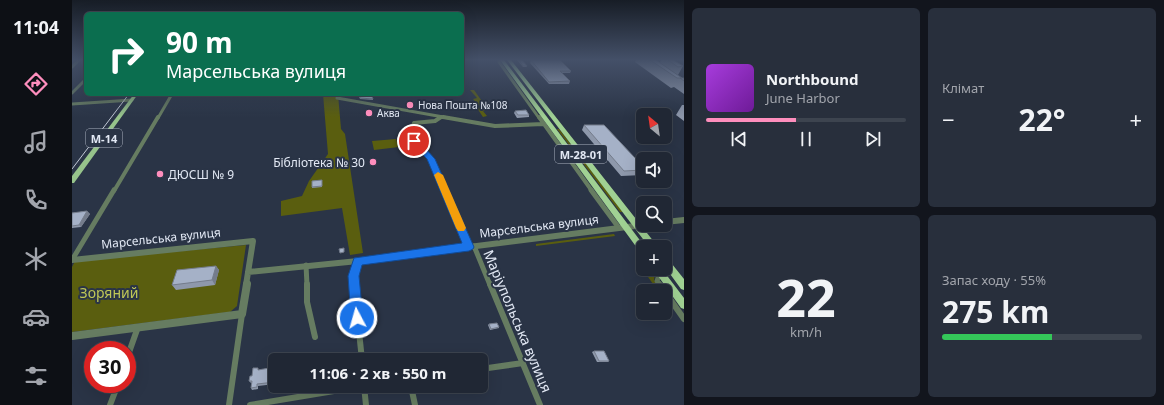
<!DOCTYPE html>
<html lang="uk">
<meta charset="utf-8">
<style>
:root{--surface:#202734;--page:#282f3c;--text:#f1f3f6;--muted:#a2a5ac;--line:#3d444f;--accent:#fe8ebd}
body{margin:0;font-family:"Noto Sans",sans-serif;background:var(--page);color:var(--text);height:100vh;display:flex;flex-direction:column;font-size:15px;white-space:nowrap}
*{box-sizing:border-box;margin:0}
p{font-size:13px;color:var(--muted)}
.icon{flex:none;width:22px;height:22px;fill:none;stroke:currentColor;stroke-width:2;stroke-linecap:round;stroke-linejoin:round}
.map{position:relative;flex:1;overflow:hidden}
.side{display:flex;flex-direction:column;gap:8px;padding:8px;background:#12151d;width:480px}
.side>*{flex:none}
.guide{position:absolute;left:12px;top:12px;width:380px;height:84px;border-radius:6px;box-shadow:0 4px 16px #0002,0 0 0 1px var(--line);background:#0b6e4f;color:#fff;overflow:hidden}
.needle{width:26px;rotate:331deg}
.controls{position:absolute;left:564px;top:108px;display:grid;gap:8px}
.controls a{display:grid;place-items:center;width:36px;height:36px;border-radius:6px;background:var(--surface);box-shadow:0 4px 16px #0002,0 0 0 1px var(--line);font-size:20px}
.speed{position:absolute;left:12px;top:341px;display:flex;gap:8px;font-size:20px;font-weight:700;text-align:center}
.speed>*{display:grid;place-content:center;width:52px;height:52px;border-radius:50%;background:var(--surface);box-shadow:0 4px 16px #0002,0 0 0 1px var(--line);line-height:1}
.speed .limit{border:6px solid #d22;background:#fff;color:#111}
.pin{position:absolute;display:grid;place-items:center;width:34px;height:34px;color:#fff;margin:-17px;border:2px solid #fff;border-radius:50%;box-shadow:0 1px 4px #0007}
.me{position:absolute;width:44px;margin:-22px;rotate:354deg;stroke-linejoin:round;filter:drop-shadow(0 0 3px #0008)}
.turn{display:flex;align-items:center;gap:14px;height:84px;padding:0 16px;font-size:18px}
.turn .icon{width:52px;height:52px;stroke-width:2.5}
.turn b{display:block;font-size:28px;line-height:34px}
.big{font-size:30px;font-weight:700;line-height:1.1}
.side .card{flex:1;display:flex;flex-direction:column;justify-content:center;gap:6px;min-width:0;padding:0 14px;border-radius:6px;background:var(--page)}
.side .dial{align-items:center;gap:0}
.dial b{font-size:52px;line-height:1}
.song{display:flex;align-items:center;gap:12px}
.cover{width:48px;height:48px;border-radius:6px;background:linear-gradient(135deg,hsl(280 70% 55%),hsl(280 70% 35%))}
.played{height:4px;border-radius:2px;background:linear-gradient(90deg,var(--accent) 45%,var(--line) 45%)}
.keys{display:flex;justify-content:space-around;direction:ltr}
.heat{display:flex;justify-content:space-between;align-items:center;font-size:22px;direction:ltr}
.charge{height:6px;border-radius:3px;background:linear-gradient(90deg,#34c759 55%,var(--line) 0)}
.side .tiles{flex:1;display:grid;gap:8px;grid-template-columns:repeat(2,1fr)}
.trip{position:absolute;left:196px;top:353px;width:220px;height:40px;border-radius:6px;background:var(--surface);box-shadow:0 4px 16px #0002,0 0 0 1px var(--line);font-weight:700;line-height:40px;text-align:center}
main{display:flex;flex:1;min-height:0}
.menu{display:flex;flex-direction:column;width:72px;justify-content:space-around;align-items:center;background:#0d1015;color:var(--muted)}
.menu .icon{width:28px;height:28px}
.menu .current{color:var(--accent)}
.menu b{font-size:18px;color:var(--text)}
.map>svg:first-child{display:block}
.green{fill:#5a5e0f}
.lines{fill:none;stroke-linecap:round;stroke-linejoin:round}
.minor-far3{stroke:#667c61;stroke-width:3}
.minor-far2{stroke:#667c61;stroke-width:4}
.minor-far1{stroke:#667c61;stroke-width:5}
.minor{stroke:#667c61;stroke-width:6}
.tertiary-far1{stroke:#667c61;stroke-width:6}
.tertiary{stroke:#667c61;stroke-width:8}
.primary{fill:#96c38b;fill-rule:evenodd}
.trunk{fill:#a0d193;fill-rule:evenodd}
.tram{stroke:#c2c9d6;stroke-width:1}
.wall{fill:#8e98ab}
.shaded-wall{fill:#747c8b}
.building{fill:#a5b1c7;stroke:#747c8b}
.route{fill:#1a73e8;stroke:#114b97}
.slow{fill:#f59e0b}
.poi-dot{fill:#fe8ebd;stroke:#2a3446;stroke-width:1.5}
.labels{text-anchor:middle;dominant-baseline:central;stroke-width:4;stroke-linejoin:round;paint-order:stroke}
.far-poi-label{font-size:10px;fill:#e2e8f4;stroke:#2a3446;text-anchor:start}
.shield{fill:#2a3446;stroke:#abb2c0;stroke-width:1}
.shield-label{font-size:11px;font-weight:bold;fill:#e2e8f4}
.poi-label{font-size:12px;fill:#e2e8f4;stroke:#2a3446;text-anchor:end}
.street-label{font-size:12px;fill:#e2e8f4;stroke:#2a3446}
.near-park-label{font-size:14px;fill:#bfc756;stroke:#2a3446}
.near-street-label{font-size:14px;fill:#e2e8f4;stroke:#2a3446}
</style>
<main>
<nav class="menu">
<b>11:04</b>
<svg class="icon current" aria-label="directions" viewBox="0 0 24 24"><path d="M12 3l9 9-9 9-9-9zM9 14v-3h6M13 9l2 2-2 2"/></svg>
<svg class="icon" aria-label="music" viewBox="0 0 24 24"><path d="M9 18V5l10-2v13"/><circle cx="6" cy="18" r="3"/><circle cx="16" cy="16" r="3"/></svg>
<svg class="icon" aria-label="phone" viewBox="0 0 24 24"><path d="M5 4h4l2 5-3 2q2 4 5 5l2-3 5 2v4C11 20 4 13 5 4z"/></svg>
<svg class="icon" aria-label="climate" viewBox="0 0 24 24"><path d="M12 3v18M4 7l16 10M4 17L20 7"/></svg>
<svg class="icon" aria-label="car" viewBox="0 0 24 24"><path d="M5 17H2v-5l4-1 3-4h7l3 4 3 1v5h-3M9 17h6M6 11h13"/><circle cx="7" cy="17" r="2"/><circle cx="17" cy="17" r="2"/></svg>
<svg class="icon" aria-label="filters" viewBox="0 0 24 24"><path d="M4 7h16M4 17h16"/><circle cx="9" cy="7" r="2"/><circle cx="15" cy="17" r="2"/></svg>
</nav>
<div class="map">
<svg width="612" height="405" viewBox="0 0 612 405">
<rect width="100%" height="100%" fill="#2a3446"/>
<!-- green -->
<path class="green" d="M398,90h4l15,21h-6l4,5 -4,1 -6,-9 3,-1 -7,-8 4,-1z
M251,94h15l3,35 4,5 18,119 -13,2 -8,-47 -61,8v-15l21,-5 7,-15 19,-27z
M485,129h2l64,83h-3z
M324,139l3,8 -25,3 -2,-9z
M542,234l1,2 -79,10v-2z
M174,245l-9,61 -7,6 -158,20v-65l3,-6z
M566,249l5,7v13h10l2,5 -1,6 8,11h-4l-22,-31z"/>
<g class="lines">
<!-- minor-far3 -->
<path class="minor-far3" d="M428,60l-1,2 40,56
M0,67l7,-7
M0,93l14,-14
M265,98l112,20
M0,104l60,-4
M86,118l14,-24"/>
<!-- minor-far2 -->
<path class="minor-far2" d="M369,117l-6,4 -21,2c-8,17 10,24 17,36 6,10 9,22 14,32
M371,117l52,9 48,-2
M467,117l53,74
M42,191l44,-74"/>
<!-- minor-far1 -->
<path class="minor-far1" d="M372,190l25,57
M519,190l28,38
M402,246l16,39
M0,260l42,-70
M234,265l1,20
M282,285l-1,-9 5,-15
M588,285l-3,-4 3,-9"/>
<!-- minor -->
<path class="minor" d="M235,284v18l8,35
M282,284l8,76
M418,284l50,121
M587,284l5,7
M593,292l19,27
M55,358l11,-31
M409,369l42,-6
M292,386l2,19
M38,405l8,-21
M157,405l13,-91
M178,405l114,-19
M343,405l-3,-14 26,-5"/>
<!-- tertiary-far1 -->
<path class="tertiary-far1" d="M593,222l19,-2
M0,260l181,-19 -7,44
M176,272l110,-11 285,-36"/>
<!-- tertiary -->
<path class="tertiary" d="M0,336l170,-22 5,-30"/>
<!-- primary -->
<path class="primary" d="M62,94h4l-64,89h-2v-7z"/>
<!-- trunk -->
<path class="trunk" d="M428,60h4l141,187h-2v6l-3,-1z
M435,60h4l147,187h-9z
M593,258l3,1 16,20v11l-3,-1 -16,-22z
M581,269h9l22,29v11l-3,-1z"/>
<!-- tram -->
<path class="tram" d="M0,169l57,-75"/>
</g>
<!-- wall -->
<path class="wall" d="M445,60h5l5,6 -1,1h-3z
M459,60l40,11 -1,2h-8l8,8 -1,3h-20l-19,-21z
M564,60h20l4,3 1,-3h12l10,6 -5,9 6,6v13l-10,-7 -3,1 -36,-26z
M286,94l15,5v1l-13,-1z
M610,105h2v16l-8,-6z
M443,111l14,4v2l-12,1 -3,-5z
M512,125l51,33 8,3v14l-22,1 -39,-46z
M566,127h5v4h-2l-3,-3z
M250,180v7l-10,1v-7z
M15,211l3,3 -9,13 -9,1v-15z
M144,266l3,4 -4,15 -39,5 -4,-5z
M417,324l10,3v1l-9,2 -2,-5z
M522,351l15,10 -1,1h-11l-5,-10z
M203,367v17l-17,2v3l-6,1 -1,-2 1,-5h-1l-2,-2 3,-5 7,-6z"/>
<!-- shaded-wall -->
<path class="shaded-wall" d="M15,211l3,3 -9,13 -2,-2z
M144,266l3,4 -4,15 -3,-5z"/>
<!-- building -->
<path class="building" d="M447,60h3l5,6h-4z
M459,60h29l11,11h-11l10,10 -21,1z
M578,60h6l26,18h-5z
M596,60h5l10,6 -5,1z
M608,78h4v3z
M287,94h12l2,5 -13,-1z
M454,110l3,5h-11l-3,-4z
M512,125h20l31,33 5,-1 3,4v9l-19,1z
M566,127h5v3h-1z
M250,180v6l-10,1v-6z
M15,211l-8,14 -7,1v-13z
M272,248v4l-4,1 -1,-4z
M144,266l-4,14 -40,5 5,-15z
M425,323l2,4 -8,2 -2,-5z
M522,351h10l5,10h-10z
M203,367v15l-18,2v3l-6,1 1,-7h-3l1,-5h2l1,-8h5v2z"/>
<!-- sky -->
<linearGradient id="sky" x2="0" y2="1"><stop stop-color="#171d26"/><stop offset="0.51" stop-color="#445068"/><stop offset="1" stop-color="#445068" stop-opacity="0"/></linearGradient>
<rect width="612" height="117" fill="url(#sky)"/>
<!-- route -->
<path class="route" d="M342,138l3,1 18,20 39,88 -1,2 -4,2 -107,14 -3,11 4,42 -1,4 -5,2 -4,-2 -2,-4 -3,-42 6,-18 108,-15 -35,-84 -17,-18z"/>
<!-- slow -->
<path class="slow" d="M366,172l5,3 23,53 -2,3h-6l-2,-3 -22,-53z"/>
<!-- markers -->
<g class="poi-dot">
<circle cx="338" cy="105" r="4"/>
<circle cx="297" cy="113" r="4"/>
<circle cx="301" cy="162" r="4"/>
<circle cx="88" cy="174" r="4"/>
</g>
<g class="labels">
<!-- far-poi labels -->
<g class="far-poi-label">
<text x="346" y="105">Нова Пошта №108</text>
<text x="305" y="113">Аква</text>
</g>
<!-- shield labels -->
<g class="shield">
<rect x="14" y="129" width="36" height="18" rx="3"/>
<rect x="483" y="145" width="52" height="18" rx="3"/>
</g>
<g class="shield-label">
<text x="32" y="138">М-14</text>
<text x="509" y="154">М-28-01</text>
</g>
<!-- poi labels -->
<g class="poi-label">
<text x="293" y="162">Бібліотека № 30</text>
<text x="96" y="174" text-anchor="start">ДЮСШ № 9</text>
</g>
<!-- street labels -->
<g class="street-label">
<text transform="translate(467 226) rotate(-7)">Марсельська вулиця</text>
<text transform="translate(89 238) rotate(-6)">Марсельська вулиця</text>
</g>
<!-- near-park labels -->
<g class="near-park-label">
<text x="37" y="292">Зоряний</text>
</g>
<!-- near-street labels -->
<g class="near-street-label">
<text transform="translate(446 321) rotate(67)">Маріупольська вулиця</text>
</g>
</g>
</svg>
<div class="controls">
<a><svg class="needle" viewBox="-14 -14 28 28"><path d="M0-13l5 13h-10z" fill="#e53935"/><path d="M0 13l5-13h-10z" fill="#a2a5ac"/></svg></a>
<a><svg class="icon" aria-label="sound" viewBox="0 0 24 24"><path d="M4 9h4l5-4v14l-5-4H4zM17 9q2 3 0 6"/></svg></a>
<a><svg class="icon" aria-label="search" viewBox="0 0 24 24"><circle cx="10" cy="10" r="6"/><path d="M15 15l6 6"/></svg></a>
<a>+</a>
<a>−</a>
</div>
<div class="speed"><div class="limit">30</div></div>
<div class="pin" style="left:342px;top:141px;background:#d93025"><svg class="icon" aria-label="arrive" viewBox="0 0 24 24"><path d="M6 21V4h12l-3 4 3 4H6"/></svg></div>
<svg class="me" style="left:285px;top:318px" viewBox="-20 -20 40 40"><circle r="17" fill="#1a73e8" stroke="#fff" stroke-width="3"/><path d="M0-11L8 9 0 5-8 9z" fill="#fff"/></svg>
<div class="trip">11:06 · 2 хв · 550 m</div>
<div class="guide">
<div class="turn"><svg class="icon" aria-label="right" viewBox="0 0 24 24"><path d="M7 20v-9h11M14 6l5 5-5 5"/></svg><div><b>90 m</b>Марсельська вулиця</div></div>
</div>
</div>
<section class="side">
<div class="tiles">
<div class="card">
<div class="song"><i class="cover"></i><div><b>Northbound</b><p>June Harbor</p></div></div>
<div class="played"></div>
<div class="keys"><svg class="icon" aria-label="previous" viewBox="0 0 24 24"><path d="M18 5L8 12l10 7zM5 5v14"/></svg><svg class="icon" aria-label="pause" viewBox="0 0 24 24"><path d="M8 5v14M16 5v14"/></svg><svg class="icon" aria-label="next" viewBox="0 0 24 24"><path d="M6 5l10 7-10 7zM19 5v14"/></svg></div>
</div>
<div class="card"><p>Клімат</p>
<div class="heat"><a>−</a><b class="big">22°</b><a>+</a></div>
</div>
<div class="card dial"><b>22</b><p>km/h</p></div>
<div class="card"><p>Запас ходу · 55%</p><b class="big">275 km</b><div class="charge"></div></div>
</div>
</section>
</main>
